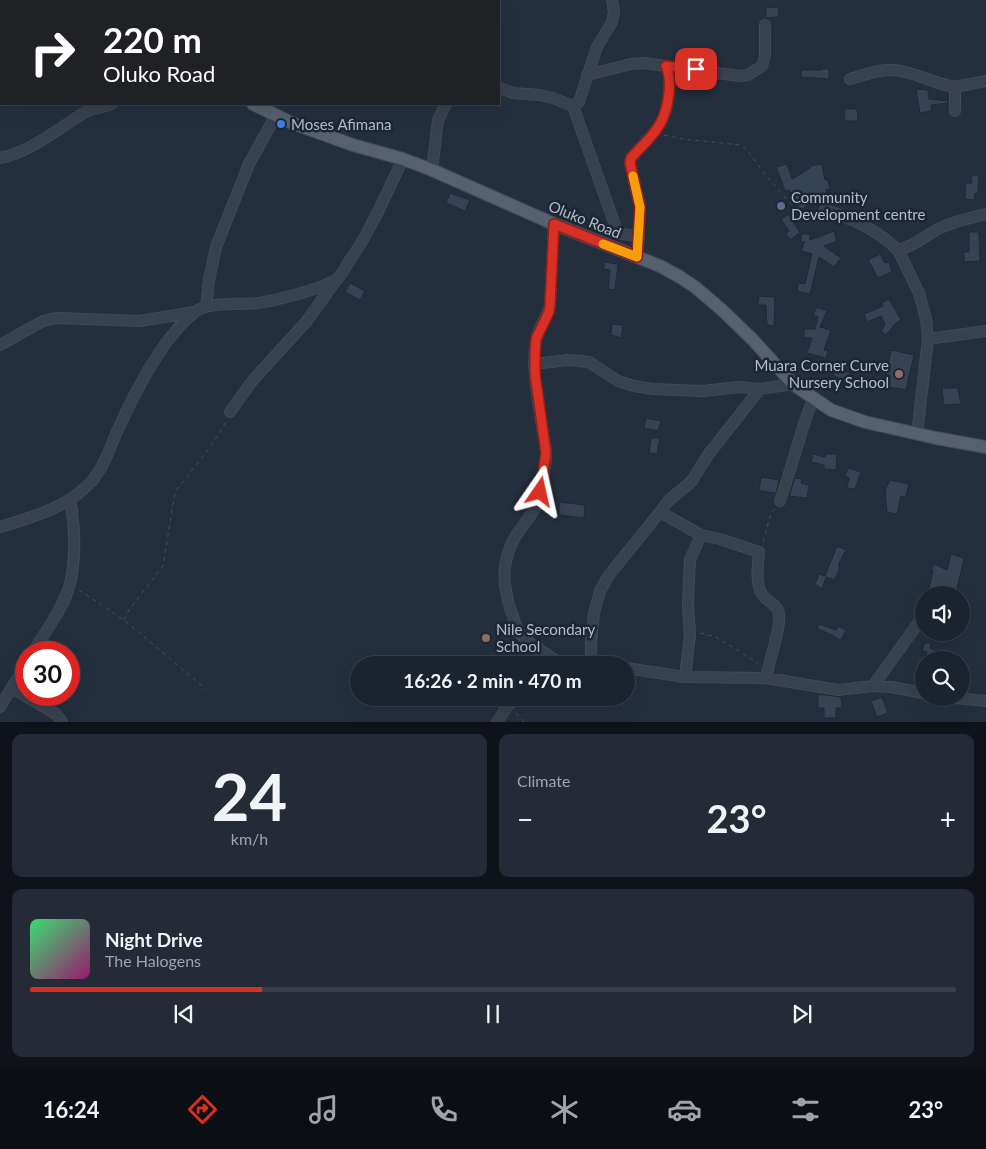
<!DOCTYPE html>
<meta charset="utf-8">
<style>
:root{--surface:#1b232e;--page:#242b36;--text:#f1f3f6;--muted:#a0a4aa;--line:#39404a;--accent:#d93025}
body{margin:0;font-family:Lato,sans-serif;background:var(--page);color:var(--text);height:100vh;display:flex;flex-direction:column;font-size:19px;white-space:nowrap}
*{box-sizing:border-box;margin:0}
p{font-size:16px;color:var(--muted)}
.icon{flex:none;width:28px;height:28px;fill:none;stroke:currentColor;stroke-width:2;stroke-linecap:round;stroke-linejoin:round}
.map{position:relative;height:722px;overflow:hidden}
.details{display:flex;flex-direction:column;gap:12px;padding:12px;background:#0f1319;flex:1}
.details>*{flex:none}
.top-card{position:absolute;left:0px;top:0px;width:500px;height:105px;box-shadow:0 5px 20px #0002,0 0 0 1px var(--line);background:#202124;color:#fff;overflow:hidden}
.tools{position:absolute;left:915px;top:586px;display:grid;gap:10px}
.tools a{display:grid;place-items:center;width:55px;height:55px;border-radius:50%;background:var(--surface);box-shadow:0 5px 20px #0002,0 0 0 1px var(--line);font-size:25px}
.speed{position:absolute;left:15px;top:641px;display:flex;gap:10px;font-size:25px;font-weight:700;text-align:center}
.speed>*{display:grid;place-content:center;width:65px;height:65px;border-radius:50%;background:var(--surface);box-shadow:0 5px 20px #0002,0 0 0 1px var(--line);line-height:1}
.speed .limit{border:8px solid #d22;background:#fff;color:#111}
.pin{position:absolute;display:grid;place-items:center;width:42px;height:42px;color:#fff;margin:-21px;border-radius:10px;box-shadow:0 2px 8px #0006}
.me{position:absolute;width:55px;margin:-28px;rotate:11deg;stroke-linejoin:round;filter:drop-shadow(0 0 4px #0008)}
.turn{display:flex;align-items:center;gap:18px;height:105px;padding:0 20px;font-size:22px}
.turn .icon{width:65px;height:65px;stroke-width:2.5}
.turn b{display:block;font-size:35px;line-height:42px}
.big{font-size:38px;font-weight:700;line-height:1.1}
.details .tile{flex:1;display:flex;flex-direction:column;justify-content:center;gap:8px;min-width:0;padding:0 18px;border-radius:10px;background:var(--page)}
.details .dial{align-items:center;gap:0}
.dial b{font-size:65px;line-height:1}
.song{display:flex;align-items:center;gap:15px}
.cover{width:60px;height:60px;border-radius:8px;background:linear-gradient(135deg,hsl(140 70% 55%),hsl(320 70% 35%))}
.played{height:5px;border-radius:2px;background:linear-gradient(90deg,var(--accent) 25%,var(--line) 25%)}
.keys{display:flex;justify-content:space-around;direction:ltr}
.heat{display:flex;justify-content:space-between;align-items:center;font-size:28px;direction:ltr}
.details .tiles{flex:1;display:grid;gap:12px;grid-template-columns:1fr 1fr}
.tile:last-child{grid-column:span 2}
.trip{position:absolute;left:350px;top:656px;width:285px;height:50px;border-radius:25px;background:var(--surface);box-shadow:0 5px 20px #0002,0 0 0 1px var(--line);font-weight:700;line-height:50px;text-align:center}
.tabs{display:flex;height:80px;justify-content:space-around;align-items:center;background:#0b0e12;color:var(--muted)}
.tabs .icon{width:35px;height:35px}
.tabs .on{color:var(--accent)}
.tabs b{font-size:22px;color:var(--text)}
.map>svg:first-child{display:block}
.building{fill:#364354;stroke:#1f2835}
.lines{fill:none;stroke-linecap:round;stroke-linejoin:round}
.minor-casing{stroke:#414a57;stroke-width:12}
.major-casing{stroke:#414a57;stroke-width:14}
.path{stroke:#3f5557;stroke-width:1;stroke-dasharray:4 4;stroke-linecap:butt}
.minor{stroke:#38414e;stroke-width:10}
.major{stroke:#56606e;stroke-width:12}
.route-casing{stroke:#8d1f18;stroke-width:12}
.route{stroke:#d93025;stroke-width:9}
.slow{stroke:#f59e0b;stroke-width:9}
.shop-dot{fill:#3f7fe0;stroke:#1d2633;stroke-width:2}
.service-dot{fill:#5c6f8a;stroke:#1d2633;stroke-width:2}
.education-dot{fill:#8d6e63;stroke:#1d2633;stroke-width:2}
.labels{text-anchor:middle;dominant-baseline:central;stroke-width:5;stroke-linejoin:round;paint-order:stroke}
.poi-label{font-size:15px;fill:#b4bcc9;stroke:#1d2633;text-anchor:start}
.street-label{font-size:15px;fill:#b4bcc9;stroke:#1d2633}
</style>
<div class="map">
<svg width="986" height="722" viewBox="0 0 986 722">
<rect width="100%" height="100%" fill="#242f3e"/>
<!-- building -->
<path class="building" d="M778,7l1,10 -13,1v-10z
M821,69h8v10l-28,-2v-7h20z
M916,89l12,1 1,9 19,2v2l-17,2 1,6 -12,2z
M844,109h13l1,12h-13z
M787,164l5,15 18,-11v-2l12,-2 3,16h3l2,9 -4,1 4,12 -9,2 -1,-5 -20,11 -11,-20 -4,1 -9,-24z
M979,175l-1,18h-3l-1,7 -9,-1 1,-16h6l-1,-7z
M450,193l20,7 -5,11 -19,-8z
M789,214l11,19 -10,7 -4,-6 3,-3 -8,-12z
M834,231l3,10 -13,5 17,12 -7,9 -15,-10 -9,37 -13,-3 1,-8 7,1 7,-30 -11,-3 3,-8 1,-1h-4v-8h9v6z
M969,232h10l1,29 -16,1v-10h5z
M880,254l5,9 4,-1 3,10 -14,6 -10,-18z
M604,262l14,2 -3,26 -7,-1 2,-19 -6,-1z
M350,283l15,8 -5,9 -15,-8z
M759,296l16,1 -1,29 -7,-1 -1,-20h-8z
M889,299l12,21 -6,4 -9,11 -5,-4 4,-6 -4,-9 -14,6 -3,-8 19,-8 -1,-3z
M817,307l10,4 -7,16 11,3 -7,20 4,1 -2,7 -19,-5 5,-15h-8v-9h11l3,-12 -5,-2z
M612,324l11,1 -2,13 -10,-3z
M891,350l23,5 -8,35 -22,-4z
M838,367l13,7 -5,8 -13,-7z
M942,388h16l3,16 -17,1z
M646,418l15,3 -3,10 -14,-3z
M651,438h9l-3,16 -8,-1z
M813,454l12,3v-3h12l-1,16 -12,-1v-4l-13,-3z
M848,468l13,4 -6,17 -8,-1 2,-10 -4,-2z
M761,477l18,3 -3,13 -17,-2z
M795,478l7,1 -1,4 8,2 -2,13 -18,-2z
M890,480l19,4 -3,13 -5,-1 -4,18 -10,-2 -2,-22z
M559,502l26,3 -1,13 -25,-3z
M837,546l9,4 -8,15 2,1 -5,14 -9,-3 -4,12 -7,-5 4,-10 6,2z
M951,554l13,4 -8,36 -19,-5 -1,5 -8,-2 5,-21 -2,-1 3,-6 13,6z
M819,624l17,6 2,-4 8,4 -5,10 -24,-12z
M925,642l6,2 -1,4 12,5 -2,7h-15l2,-8 -5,-1z
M818,694l23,3 1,11h-6v10h-12v-10h-6z
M882,697l6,16 -11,4 -6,-16z"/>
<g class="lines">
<!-- minor casing -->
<g class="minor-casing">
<path id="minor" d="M587,75l44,-11 13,-1 95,13 9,-1 14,-9 3,-10v-31
M850,79c14,-4 28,-10 43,-9 17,0 42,14 62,17
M499,88l15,5 25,2 14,3 20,8 6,-4 18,-55 15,-25 2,-10 -2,-12
M573,106l44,125 4,3 18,2 -2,21
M955,111v-24l31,-6
M0,158c30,-6 57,-28 82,-44 9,-6 20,-6 30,-10
M432,170l6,-50 8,-16
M825,210c27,8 52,20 73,40 16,-4 27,-14 42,-22 15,-7 30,-10 46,-14
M554,224l-4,81c-2,12 -12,22 -14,35 -5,28 2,59 6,87 1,8 4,18 4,26 0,16 -4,38 -10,53 -5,10 -13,19 -19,28 -16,25 -15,50 -6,77 3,6 4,15 8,21 9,13 30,22 42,33
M639,236l1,-29 -10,-44 1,-5c21,-24 35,-32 38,-65 1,-11 1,-18 -3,-27
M898,250l21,43 7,26 2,20 -11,95
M206,307l3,-27 7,-33 33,-83 27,-49
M928,339l58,-8
M0,345l43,-24 13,-3 84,3 54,-9
M534,364l34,-4 21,2 29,19 16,5 19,3 50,2 36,-4 21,2
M230,412l23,-32 53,-58 31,-43
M780,501c12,-34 20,-69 33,-102
M0,527c32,-10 67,-19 91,-45 14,-16 20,-38 29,-57 16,-35 44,-89 75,-113 14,-11 46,-7 63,-9 16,-2 68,-15 80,-25 4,-3 7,-10 10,-15 23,-32 38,-69 55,-104
M33,652c11,-18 32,-47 37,-68 6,-27 5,-58 0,-85
M536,665l2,-18
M591,665v-23l3,-29 6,-22 9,-16 51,-63
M626,668l59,9 81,1 72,12 35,-4 18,1 33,6
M685,677l5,-42 -2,-30 2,-45 11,-25
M766,678c3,-17 15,-49 13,-64 -1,-10 -12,-12 -17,-20 -7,-11 -4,-29 -3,-42l-39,-13 -19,-4 -41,-23 8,-11 23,-19 17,-27 52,-66 33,-5
M873,686l51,-71
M12,688l44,26 6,8
M955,698l31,3
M0,707l26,-43
M497,722l11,-17 9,-7"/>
</g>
<!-- major casing -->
<g class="major-casing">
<path id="major" d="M68,0l2,1
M253,104l39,19 61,22 50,14 29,11 122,54 106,42 20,11 15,10 27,23 31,30 40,44 38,26 34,12 71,16 50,9"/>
</g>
<!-- path -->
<path class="path" d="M664,135l19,4 57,6 7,5 21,28 32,36 15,-1
M763,542c4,-9 5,-27 12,-33
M79,590l45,30 82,69
M124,620l5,-10 34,-44 12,-74 36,-46 15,-24
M700,633l16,4 42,26
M516,713l8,9"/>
<!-- minor -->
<use href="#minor" class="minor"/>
<!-- major -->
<use href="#major" class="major"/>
</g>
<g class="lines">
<!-- route casing -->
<g class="route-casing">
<path id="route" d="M540,492l6,-39 -11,-79v-21l1,-14 13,-27 1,-7 4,-81 83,33 3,-50 -10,-44 1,-5c21,-23 35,-32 38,-66 1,-10 1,-17 -3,-26l30,3"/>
</g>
<!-- route -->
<use href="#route" class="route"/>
<!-- slow -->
<path class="slow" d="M603,244l34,13 3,-50 -7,-31"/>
</g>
<!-- markers -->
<circle class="shop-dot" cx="281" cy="124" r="5"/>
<circle class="service-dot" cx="781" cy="206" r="5"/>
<g class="education-dot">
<circle cx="899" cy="374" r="5"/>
<circle cx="486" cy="638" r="5"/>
</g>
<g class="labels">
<!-- poi labels -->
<g class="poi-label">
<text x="291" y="124">Moses Afimana</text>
<text x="791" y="197">Community<tspan x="791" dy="17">Development centre</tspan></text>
<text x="889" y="365" text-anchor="end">Muara Corner Curve<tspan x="889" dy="17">Nursery School</tspan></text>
<text x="496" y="629">Nile Secondary<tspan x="496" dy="17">School</tspan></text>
</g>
<!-- street labels -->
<g class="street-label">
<text transform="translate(585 219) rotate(22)">Oluko Road</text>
</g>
</g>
</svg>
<div class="tools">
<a><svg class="icon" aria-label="sound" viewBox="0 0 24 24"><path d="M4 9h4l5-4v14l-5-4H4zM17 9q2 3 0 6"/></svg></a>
<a><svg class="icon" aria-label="search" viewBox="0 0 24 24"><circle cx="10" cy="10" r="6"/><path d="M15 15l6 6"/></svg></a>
</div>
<div class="speed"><div class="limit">30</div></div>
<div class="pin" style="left:696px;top:69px;background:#d93025"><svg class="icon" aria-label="arrive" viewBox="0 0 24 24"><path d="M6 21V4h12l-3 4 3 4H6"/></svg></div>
<svg class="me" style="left:540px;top:492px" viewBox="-20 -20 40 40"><path d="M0-17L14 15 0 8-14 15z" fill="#d93025" stroke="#fff" stroke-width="4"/></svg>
<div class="trip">16:26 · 2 min · 470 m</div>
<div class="top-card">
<div class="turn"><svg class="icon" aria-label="right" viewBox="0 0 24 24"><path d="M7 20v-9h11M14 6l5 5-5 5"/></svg><div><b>220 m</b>Oluko Road</div></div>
</div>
</div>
<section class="details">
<div class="tiles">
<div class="tile dial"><b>24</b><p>km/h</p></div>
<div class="tile"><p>Climate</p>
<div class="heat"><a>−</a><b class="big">23°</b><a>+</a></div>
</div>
<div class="tile">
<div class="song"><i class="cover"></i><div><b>Night Drive</b><p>The Halogens</p></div></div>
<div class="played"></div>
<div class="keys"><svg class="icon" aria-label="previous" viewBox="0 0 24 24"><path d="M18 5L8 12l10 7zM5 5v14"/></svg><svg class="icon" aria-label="pause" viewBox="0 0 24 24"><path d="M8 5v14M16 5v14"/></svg><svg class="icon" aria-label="next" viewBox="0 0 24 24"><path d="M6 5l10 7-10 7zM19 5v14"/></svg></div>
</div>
</div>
</section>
<nav class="tabs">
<b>16:24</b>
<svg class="icon on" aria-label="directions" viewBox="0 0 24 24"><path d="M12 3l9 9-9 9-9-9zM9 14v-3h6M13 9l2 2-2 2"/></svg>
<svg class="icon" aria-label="music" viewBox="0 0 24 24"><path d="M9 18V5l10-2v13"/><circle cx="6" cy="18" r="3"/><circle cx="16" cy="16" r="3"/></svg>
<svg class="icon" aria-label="phone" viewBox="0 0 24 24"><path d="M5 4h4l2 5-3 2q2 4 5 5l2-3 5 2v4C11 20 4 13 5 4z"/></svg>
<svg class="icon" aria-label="climate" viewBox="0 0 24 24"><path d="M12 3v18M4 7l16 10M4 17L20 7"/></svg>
<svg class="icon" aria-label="car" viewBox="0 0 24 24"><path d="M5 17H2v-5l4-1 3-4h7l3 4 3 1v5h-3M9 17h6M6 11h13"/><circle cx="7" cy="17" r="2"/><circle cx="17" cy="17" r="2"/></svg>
<svg class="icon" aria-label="filters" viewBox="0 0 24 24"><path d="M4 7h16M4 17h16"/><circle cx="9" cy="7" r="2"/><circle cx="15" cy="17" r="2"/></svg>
<b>23°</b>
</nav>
